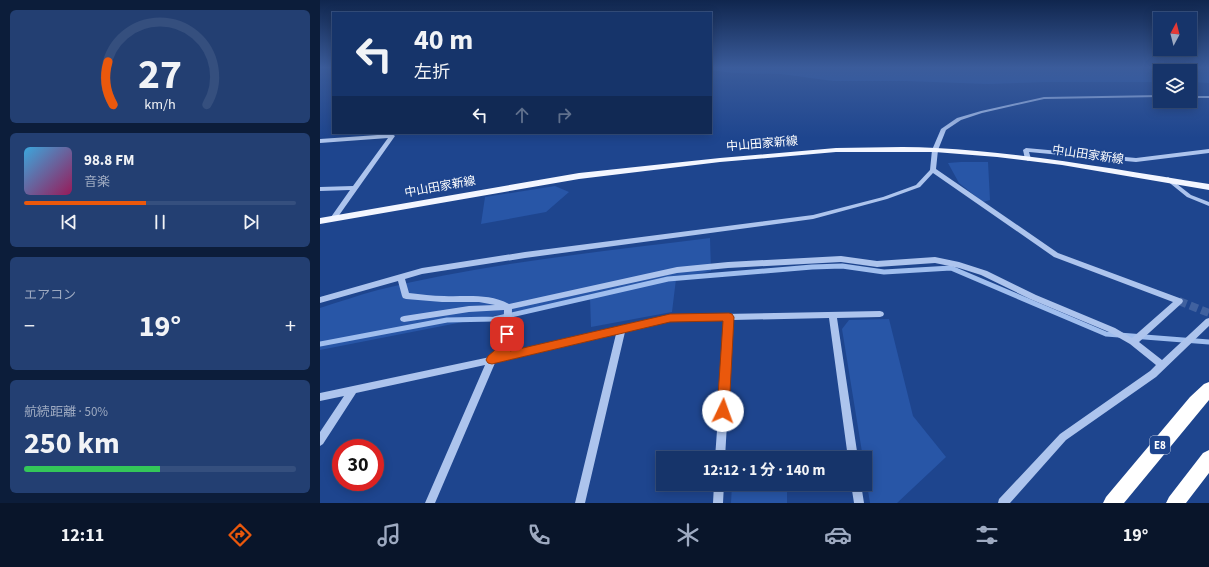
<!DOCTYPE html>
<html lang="ja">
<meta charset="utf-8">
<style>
:root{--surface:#16346a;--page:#233f72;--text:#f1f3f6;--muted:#9eaac1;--line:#354f7e;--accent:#ea580c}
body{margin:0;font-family:"Source Sans 3","Noto Sans JP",sans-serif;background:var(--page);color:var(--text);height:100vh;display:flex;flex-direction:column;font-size:15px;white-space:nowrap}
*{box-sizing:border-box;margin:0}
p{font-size:13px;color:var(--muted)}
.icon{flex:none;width:22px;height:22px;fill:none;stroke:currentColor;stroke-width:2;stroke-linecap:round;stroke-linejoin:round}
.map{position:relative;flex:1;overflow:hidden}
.sheet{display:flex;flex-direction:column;gap:10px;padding:10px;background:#0c1d3a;width:320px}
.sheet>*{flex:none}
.top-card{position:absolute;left:12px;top:12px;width:380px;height:122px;border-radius:0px;box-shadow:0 2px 10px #0003,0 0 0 1px var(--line);background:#16346a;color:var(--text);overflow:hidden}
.needle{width:26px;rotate:7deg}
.tools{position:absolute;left:833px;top:12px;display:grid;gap:8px}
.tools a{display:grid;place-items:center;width:44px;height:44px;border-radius:0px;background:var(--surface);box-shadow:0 2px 10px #0003,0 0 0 1px var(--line);font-size:20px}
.speed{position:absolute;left:12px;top:439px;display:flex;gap:8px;font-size:20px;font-weight:700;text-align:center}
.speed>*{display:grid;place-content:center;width:52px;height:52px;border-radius:50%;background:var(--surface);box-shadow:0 2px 10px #0003,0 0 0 1px var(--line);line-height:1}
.speed .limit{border:6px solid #d22;background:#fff;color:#111}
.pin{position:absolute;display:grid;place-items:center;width:34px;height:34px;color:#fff;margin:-17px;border-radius:8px;box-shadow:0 2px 6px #0006}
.me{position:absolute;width:44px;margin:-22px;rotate:3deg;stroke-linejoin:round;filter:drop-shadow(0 0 3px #0008)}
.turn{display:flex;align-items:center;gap:14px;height:84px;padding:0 16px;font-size:18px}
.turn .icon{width:52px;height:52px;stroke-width:2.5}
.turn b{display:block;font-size:28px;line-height:34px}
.lanes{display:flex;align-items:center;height:38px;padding:0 16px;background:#0003;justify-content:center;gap:20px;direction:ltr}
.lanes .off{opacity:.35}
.big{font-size:30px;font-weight:700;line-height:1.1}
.sheet .tile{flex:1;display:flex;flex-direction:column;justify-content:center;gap:6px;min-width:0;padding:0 14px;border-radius:6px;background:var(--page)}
.sheet .dial{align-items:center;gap:0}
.dial svg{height:104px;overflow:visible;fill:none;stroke:var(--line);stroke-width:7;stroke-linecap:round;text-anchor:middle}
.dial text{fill:var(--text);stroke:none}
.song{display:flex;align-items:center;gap:12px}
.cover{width:48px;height:48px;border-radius:6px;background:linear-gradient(135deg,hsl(200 70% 55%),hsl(330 70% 35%))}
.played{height:4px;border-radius:2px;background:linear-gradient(90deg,var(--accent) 45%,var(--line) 45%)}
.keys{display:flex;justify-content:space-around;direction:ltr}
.heat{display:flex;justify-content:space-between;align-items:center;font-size:22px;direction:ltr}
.charge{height:6px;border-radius:3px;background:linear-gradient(90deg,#34c759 50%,var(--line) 0)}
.trip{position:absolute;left:336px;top:451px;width:216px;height:40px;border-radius:0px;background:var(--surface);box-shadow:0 2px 10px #0003,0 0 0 1px var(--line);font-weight:700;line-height:40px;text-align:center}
.tab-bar{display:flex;height:64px;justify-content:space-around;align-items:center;background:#09152a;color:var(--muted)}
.tab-bar .icon{width:28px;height:28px}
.tab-bar .on{color:var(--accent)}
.tab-bar b{font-size:18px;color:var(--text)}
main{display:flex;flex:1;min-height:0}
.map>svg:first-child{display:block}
.green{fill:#2856a7}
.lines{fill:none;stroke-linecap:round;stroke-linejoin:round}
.stream{stroke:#a0beee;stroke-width:5}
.minor-tunnel{stroke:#40619f;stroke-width:8;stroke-dasharray:8 4;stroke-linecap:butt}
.minor{fill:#adc4ed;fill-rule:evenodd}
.major{fill:#f3f6ff;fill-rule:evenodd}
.highway{fill:#fff;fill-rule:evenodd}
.route{fill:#ea580c;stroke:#983908}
.labels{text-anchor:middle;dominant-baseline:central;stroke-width:4;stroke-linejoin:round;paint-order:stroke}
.shield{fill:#1e458e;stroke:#bcc7dd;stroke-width:1}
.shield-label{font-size:11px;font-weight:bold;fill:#fff}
.street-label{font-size:12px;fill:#fff;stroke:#1e458e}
</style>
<main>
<section class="sheet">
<div class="tile dial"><svg viewBox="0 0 100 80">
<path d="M14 69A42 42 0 1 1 86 69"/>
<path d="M14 69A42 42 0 0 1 10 36" stroke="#ea580c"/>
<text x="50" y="56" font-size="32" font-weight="700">27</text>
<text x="50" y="72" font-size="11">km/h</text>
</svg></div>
<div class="tile">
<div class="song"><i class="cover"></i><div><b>98.8 FM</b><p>音楽</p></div></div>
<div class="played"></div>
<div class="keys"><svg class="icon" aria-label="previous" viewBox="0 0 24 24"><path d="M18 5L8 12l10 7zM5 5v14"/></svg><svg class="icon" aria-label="pause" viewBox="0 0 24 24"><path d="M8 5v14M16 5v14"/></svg><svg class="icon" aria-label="next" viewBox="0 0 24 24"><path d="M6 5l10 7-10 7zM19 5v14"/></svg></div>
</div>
<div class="tile"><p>エアコン</p>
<div class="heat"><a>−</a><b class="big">19°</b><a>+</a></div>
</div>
<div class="tile"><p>航続距離 · 50%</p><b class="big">250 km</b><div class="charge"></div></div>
</section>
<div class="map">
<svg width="889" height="503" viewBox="0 0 889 503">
<rect width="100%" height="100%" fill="#1e458e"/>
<!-- green -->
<path class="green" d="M391,68h498v15l-19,-1v-11h-30v11h-113l-59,2 -83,-3h-72l-52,-7 -48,-1 -22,-3z
M641,162h27l2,38 -7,2 -24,-19 -11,-20z
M235,186l14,6 -23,20 -65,12 4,-27z
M390,238l1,33 -35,8 -4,33 -81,15 -1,-30 -270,53v-42c19,-6 39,-13 58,-18 109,-27 221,-38 332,-52z
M569,319l24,97 33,41 -49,46h-27l-5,-31v-14h-2l-21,-129 7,-9z
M466,453v5h-53v-4z
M412,484h55v19h-56z"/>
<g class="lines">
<!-- stream -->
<path class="stream" d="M0,344l127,-24 47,-1 174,-40 144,-12 30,-1 42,6 67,-4 155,66 103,8"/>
<!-- minor-tunnel -->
<path class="minor-tunnel" d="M859,301l30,12"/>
<!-- minor -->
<path class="minor" d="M840,95v2l-116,2 -62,14 -21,7 -15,10 -8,20 -2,19 122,84 124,46 1,2 -1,2 -43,39 23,18 44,-41 3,-1v8l-53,51 -90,63 -56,63h-12l1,-4 61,-65 90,-63 6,-6 -26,-21 -21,-12 -79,-33 -49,-24 -22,-7 -24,-5 -58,4 -36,-5 -113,6 -51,5 -165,36 -1,38 -5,6 113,-26 3,-2h2l46,-10 210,-4 3,1 1,2 -1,2 -3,1 -43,1 21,140h-10l-19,-140 -96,2 -8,138h-10l10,-138 -55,1 -45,11 -40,171h-10l41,-169 -121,29 -60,140h-10l60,-138 -129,28 -33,51 -3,2v-14l24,-36 -24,5v-8l170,-36 13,-12 1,-35 -35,2 -65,10 -3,-1 -1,-2 1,-2 3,-1 65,-10 26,-1 -16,-3h-37l-36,-3 -3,-1 -1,-2 -4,-15 -78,22v-6l102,-29 103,-16 288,-37 70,-18 33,-12 14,-15 2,-20 9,-21 16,-11 24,-7 63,-14zM613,173l121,84 119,45 -41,36 -17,-10 -79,-33 -49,-24 -28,-9 -24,-5 -58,4 -36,-5 -113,6 -51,5 -168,37c-21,-11 -43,-7 -65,-8 -12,0 -23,-2 -35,-3l-4,-14 17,-5 103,-16 288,-39 74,-20 33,-12z
M870,96h19v2h-19z
M72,134l3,2 -60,85h-4l-1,-2 1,-2 19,-27 -30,1v-4l33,-1 35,-48 -68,5v-4z
M706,148l110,10 73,-9v4l-73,9 -107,-10 2,7 -3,2 -3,-2 -2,-9z
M848,177l23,18 18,7v4l-22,-9 -21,-17 -1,-1z
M394,484h10l-1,19h-10z
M531,484h10l3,19h-10z"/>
<!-- major -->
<path class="major" d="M516,148c33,0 67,-2 100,0 92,5 182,22 273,36v6l-147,-25 -65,-8 -62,-5h-99l-116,10 -141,17 -259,45v-6l259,-45 141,-15z"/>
<!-- highway -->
<path class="highway" d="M889,382v18l-85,103h-21l3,-6 84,-100 14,-13z
M889,450v23l-23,30h-20l3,-6 34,-44z"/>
</g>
<!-- sky -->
<linearGradient id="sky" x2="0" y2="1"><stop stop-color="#10264e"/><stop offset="0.49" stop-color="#3b5c9b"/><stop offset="1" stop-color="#3b5c9b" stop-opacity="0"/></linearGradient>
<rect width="889" height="138" fill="url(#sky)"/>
<!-- route -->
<path class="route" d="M409,313l3,1 2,3 -5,94 -2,4 -4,2 -4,-2 -2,-4 6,-90 -53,1 -178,42 -4,-1 -2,-3 2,-4 13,-11 2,-14 4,-2 4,2c3,5 2,14 -1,20l160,-37z"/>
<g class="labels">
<!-- shield labels -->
<rect class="shield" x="830" y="436" width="20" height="18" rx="3"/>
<g class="shield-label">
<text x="840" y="445">E8</text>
</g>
<!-- street labels -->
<g class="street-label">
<text transform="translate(442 144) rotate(-5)">中山田家新線</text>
<text transform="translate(768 155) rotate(8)">中山田家新線</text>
<text transform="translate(120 187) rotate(-10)">中山田家新線</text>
</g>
</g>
</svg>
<div class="tools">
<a><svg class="needle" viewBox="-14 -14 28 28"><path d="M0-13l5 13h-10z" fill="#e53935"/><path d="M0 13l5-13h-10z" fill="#9eaac1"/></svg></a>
<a><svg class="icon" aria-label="layers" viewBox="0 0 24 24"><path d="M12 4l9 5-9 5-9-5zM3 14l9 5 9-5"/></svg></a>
</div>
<div class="speed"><div class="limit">30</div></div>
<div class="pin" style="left:187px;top:334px;background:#d93025"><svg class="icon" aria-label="arrive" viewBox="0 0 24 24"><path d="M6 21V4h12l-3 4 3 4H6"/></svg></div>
<svg class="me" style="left:403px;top:411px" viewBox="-20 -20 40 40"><circle r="19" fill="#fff"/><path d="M0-13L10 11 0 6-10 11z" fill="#ea580c"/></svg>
<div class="trip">12:12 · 1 分 · 140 m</div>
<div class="top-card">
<div class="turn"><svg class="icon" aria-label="left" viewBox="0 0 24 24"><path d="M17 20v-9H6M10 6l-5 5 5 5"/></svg><div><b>40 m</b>左折</div></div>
<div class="lanes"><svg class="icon" aria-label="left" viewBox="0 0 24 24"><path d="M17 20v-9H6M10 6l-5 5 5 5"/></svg><svg class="icon off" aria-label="ahead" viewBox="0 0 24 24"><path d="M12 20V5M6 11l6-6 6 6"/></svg><svg class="icon off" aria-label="right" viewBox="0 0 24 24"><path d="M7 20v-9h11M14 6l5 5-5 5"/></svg></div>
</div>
</div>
</main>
<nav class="tab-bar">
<b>12:11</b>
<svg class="icon on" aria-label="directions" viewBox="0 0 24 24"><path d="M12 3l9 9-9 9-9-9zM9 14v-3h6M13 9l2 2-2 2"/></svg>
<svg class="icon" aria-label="music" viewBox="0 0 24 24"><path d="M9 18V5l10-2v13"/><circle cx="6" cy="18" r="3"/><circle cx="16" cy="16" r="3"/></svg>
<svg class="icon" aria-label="phone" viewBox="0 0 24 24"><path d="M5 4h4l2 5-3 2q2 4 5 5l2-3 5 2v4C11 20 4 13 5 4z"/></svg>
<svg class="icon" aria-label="climate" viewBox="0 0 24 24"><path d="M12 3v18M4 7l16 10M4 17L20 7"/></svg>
<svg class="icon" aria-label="car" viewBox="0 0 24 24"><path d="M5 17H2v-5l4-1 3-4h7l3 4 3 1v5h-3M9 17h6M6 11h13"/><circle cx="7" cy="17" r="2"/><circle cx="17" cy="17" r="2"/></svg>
<svg class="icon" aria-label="filters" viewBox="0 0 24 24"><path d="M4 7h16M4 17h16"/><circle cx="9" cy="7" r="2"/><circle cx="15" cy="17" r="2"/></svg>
<b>19°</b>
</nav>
